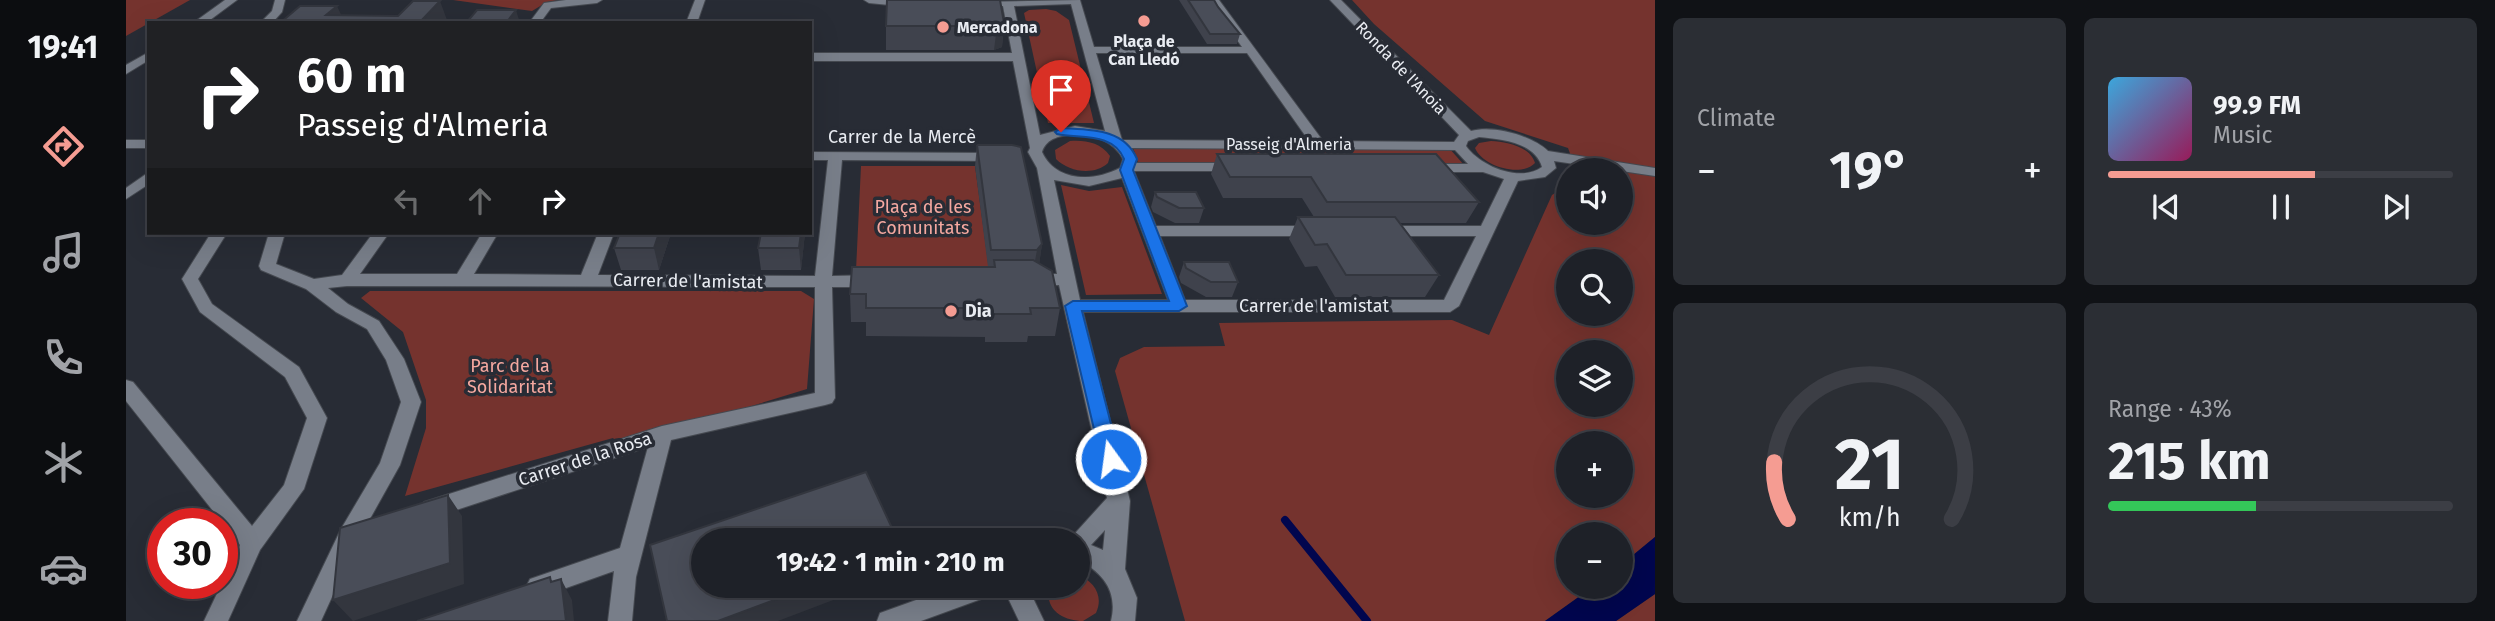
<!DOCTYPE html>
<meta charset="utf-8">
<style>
:root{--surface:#1e2128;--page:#2b2e34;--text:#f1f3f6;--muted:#a1a3a8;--line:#3c3e45;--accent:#f59c92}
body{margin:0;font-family:"Fira Sans",sans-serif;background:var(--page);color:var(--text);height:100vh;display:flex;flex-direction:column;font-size:26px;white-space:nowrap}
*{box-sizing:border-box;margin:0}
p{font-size:23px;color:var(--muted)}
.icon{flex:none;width:38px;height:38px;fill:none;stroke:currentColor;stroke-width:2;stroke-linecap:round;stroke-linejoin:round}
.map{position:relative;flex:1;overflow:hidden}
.drawer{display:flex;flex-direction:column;gap:18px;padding:18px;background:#101216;width:840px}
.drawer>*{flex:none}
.guide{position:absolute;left:21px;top:21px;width:665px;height:214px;border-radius:0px;box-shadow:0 7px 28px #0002,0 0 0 2px var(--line);background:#202124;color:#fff;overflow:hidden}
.fabs{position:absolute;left:1430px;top:158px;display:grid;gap:14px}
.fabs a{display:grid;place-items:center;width:77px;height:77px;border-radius:50%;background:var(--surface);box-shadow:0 7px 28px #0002,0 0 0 2px var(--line);font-size:35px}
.speed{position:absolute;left:21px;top:508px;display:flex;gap:14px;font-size:35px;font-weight:700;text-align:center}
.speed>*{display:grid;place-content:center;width:91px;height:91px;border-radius:50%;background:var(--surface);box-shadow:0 7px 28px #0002,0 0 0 2px var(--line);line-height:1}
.speed .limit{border:10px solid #d22;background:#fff;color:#111}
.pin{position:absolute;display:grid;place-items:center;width:60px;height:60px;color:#fff;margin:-72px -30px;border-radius:50% 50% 50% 0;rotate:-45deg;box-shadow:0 0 7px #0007}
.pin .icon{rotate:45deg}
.me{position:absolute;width:77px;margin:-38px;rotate:346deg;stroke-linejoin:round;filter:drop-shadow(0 0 5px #0008)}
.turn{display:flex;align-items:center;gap:24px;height:147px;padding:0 35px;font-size:32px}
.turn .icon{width:91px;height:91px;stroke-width:2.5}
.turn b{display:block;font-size:49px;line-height:60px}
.lanes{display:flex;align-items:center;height:66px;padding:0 35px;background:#0003;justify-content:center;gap:35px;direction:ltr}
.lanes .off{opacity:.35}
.big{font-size:52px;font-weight:700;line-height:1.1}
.drawer .widget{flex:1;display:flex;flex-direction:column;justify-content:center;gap:10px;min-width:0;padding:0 24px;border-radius:10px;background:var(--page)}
.drawer .dial{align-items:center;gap:0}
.dial svg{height:182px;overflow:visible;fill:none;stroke:var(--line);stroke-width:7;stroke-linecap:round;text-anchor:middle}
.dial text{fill:var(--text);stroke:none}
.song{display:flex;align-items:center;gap:21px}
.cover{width:84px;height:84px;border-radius:10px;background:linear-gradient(135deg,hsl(200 70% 55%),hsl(330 70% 35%))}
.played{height:7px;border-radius:4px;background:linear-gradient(90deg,var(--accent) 60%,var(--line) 60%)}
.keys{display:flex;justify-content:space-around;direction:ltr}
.heat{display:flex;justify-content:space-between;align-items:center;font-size:38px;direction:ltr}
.charge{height:10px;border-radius:5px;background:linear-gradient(90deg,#34c759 43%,var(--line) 0)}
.drawer .tiles{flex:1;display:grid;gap:18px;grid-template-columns:repeat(2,1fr)}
.trip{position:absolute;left:565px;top:528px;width:399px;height:70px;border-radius:35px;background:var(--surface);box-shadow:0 7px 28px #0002,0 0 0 2px var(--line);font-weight:700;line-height:70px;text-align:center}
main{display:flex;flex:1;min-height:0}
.menu{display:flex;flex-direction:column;width:126px;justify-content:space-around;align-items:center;background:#0c0d10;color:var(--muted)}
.menu .icon{width:49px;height:49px}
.menu .on{color:var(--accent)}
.menu b{font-size:32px;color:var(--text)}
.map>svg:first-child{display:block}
.green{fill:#75332e;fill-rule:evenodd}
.water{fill:#01064e}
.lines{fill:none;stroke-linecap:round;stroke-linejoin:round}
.stream{stroke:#01064e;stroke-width:8}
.minor-casing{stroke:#454950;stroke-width:2}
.minor{fill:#787e89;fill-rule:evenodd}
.wall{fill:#3f424c}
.shaded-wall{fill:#33363e}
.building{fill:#494d58;stroke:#33363e;stroke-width:2}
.route{fill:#1a73e8;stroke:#114b97;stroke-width:2}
.poi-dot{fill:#f59c92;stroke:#282c35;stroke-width:2.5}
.labels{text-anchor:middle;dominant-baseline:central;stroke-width:7;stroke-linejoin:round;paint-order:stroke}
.far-poi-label{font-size:16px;font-weight:bold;fill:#e9ecf2;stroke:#282c35;text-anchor:start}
.far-street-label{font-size:16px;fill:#e9ecf2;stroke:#282c35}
.street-label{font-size:18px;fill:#e9ecf2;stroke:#282c35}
.park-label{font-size:18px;fill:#f5a8a0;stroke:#282c35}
.poi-label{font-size:18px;font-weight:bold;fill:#e9ecf2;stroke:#282c35;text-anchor:start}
</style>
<main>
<nav class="menu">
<b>19:41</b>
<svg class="icon on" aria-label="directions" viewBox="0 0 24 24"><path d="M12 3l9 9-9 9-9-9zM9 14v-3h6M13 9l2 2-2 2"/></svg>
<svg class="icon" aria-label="music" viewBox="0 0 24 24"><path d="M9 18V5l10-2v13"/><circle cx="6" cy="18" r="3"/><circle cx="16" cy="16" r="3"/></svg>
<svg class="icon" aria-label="phone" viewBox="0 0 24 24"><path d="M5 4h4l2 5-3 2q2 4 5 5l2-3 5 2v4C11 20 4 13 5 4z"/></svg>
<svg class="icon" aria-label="climate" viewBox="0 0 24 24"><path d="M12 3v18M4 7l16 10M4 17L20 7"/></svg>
<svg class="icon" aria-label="car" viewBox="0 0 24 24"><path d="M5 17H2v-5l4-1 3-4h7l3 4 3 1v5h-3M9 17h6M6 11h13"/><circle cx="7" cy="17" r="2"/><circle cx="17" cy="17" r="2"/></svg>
</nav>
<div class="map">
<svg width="1529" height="621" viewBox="0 0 1529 621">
<rect width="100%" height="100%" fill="#282c35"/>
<!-- green -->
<path class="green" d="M0,0h64l-64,36z
M327,0h105l-11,2 -15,9z
M1226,0h303v537l-34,28 -1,-31h-52v52h26l-49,35h-360l-70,-250 5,-13 24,-11 81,-1 -6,-23 233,-3 37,15 63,-140 16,-10v37h52v-52h-44l-8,-22 -83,-27 -111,-97zM1442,261h52v52h-52zM1442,352h52v52h-52zM1442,443h52v52h-52z
M920,9l10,2 13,9 25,103h-46l-24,-110 5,-3z
M944,141c15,-1 30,1 40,15l-2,7c-14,13 -39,9 -52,-4l-1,-9z
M1365,141c15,1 39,5 44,22 -14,15 -53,3 -60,-15l4,-5z
M1006,145l317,3 15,17 -325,-1z
M735,166h114l14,104h-133z
M935,185l28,6 33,-4 40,107 -76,1z
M244,291h431l13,8 -7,90 -186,57 -8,-8 -208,58 21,-68v-28l-23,-68 -42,-34z
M952,575c16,6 26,21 18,38l-13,8c-20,0 -40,-12 -33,-35h28z
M1529,594v27h-39z"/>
<!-- water -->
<path class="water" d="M1529,537v57l-39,27h-71l49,-35h26l1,-21z"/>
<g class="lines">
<!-- stream -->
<path class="stream" d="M1159,520l82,101"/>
<!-- minor casing -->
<g class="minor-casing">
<path id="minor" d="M99,0h12l-31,23h-13z
M149,0h10l-3,12 -10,11h-12l12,-12z
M440,0h36l-5,3 -46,5 -11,15h-11l15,-20z
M569,0h10l-8,23h-11z
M738,0h37l14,4 -5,3 -41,-4z
M954,0l14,47h148l-33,-47h10l104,141 131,1 5,-7 -129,-135h11l130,131c22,-6 60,4 77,20l107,17v8l-101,-15 2,7 -11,9 -27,4 -59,125 -9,6h-367l47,189 -5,68 12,29 -2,23h-24c7,-29 -7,-48 -33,-61v-19h-10l39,-43 -48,-213 -27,1 -8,-6 8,-6h25l-20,-106 -9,-16 2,-4 -17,-87h-203v-8h202l-9,-47 -26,1 -5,-3 1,-2zM945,4l34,127 -30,-5 -35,9 -26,-129zM970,53h151l62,88 -187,-1zM949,134c20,2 38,6 48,25l-3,9c-27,14 -64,14 -78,-16 5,-15 19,-16 33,-18zM1353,137c21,2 56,5 63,30 -22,16 -62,-1 -76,-21l2,-5zM1005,148l324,2 13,14h-42l-7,4 7,4h57l21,7 -23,47h-99l-8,5 8,5h94l-32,64h-259l-25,-64h155l8,-5 -8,-5h-159l-22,-55h103l7,-4 -7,-4h-101l1,-4zM996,178l46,122h-88l-26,-120 35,6zM979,530l-2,20 -12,-5z
M23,52v8l-23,14v-9z
M0,140h23v8h-23z
M684,152l188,1 7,4 -7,4 -156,-1 -10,116 43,-1 8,6 -8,6h-43l3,111 -3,5 -7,2 -154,35 -35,137 -4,44h-24l6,-50 -76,27 -8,-3 -4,-8 4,-8 90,-31 28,-101 -216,71 -8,-2 -3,-7 3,-7 238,-76 153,-33v-106l-468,-1 -19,2 20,16 31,17 25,38 17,43 -21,63 -43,77 -36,79h-24l44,-92 39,-66 21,-61 -15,-42 -19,-31 -31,-17 -30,-23 -45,-19 -2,-4 10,-33h16l-9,31 38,15 28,-4 31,-42h16l-29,41h97l25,-41h16l-24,41 107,1 17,-42h16l-16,42 217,1 13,-116h-18z
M23,172v12l-23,15v-11z
M85,233h16l-29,46 14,25 87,63 28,51 -23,71 -44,61 -32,71h-24l36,-76 -114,-144v-21l7,2 119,144 32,-41 23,-67 -22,-41 -85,-65 -18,-33z
M829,586h44l-4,8 -74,27h-44l3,-8z
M882,586h24l1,12 11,23h-25l-10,-21z"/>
</g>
<!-- minor -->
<use href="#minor" class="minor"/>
</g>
<!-- wall -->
<path class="wall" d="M1053,0h35l4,7 22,27 -3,10h-30z
M878,23l-2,24 -8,3h-108v-24z
M851,145l65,99 -3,20 21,44 -5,28h-27l-1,6h-42v-5l-119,-1v-14h-15l-1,-28 138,-27 -13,-101z
M1091,154l262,48 -13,21h-66l39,52 -14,22h-90l-18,-31 -12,1 -16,-28 9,-22h16l-12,-19h-79l-12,-24z
M1029,192l49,16 -5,15h-24l-22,-11 -2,-5z
M545,233l-12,37h-38l-7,-22z
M635,233h44l-4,37h-40l-3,-22z
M1058,262l54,20 -6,15h-26l-25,-14 -2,-6z"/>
<!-- shaded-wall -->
<path class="shaded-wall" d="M314,1l7,19 -3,3h-25z
M211,6l8,17 -19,-8z
M390,10l4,13h-14z
M878,23l-2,24 -8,3 3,-24z
M685,144l1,21 -2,21v-36z
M533,233h12l-12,37 -5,-22z
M675,233h4l-4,37 -2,-22z
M916,244l-3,22 -6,6 4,-22z
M322,495l14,21 2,68 -111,37 -20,-21z
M435,579l11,21 2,21h-8z
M686,586h58l-92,35h-60z"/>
<!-- building -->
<path class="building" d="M761,0h113l4,23 -7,3h-111z
M1062,0h26l4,7 22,27h-30z
M287,1h27l-21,22h-139l20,-17h37l-11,9 72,1z
M351,10h39l-10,13h-40z
M851,145h35l9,2 21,97 -5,6h-46z
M1091,154h219l43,48h-152l-16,-25h-81z
M1029,192h41l8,16h-25l-22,-11z
M1172,217h97l44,58h-93l-19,-31 -12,1z
M494,233h39l-5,15h-40z
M635,233h40l-2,15h-41z
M868,260h39l19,11 8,37h-30l1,6h-43v-6h-122v-14h-16l2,-27h143z
M1058,262h45l9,20h-27l-25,-14z
M740,472l32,69h-194v45h108l-94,35h-51l-17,-76z
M322,495l2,68 -117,37 7,-72z
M424,577l1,5 10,-3 5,42h-149z"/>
<!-- route -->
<path class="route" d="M935,128c29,2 63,0 76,31l-4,11 54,136 -8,5h-97l38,148 -3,6 -6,2 -7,-2 -3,-6 -36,-153 8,-5h96l-49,-131 4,-11c-11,-27 -44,-20 -67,-25l-2,-2z"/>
<!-- markers -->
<g class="poi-dot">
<circle cx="1018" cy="21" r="7"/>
<circle cx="817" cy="27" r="7"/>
<circle cx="825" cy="311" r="7"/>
</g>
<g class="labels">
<!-- far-poi labels -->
<g class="far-poi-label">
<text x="831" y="27">Mercadona</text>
<text x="1018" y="41" text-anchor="middle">Plaça de<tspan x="1018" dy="18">Can Lledó</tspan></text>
</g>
<!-- far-street labels -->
<g class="far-street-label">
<text transform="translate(1275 68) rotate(46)">Ronda de l'Anoia</text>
<text x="1163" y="144">Passeig d'Almeria</text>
</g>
<!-- street labels -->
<g class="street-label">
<text x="776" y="137">Carrer de la Mercè</text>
<text transform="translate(562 281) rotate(1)">Carrer de l'amistat</text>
<text x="1188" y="306">Carrer de l'amistat</text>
<text transform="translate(459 459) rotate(-18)">Carrer de la Rosa</text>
</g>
<!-- park labels -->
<g class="park-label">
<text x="797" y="207">Plaça de les<tspan x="797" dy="21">Comunitats</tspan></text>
<text x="384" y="366">Parc de la<tspan x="384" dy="21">Solidaritat</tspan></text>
</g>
<!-- poi labels -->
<g class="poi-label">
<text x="839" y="311">Dia</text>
</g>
</g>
</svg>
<div class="fabs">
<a><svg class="icon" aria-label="sound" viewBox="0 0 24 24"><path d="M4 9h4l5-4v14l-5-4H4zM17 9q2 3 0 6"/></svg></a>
<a><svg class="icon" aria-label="search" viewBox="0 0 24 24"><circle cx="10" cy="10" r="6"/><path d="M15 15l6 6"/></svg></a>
<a><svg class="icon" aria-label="layers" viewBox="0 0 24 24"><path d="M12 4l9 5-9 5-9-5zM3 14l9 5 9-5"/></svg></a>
<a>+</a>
<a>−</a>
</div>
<div class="speed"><div class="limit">30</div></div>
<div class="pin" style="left:935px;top:132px;background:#d93025"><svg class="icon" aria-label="arrive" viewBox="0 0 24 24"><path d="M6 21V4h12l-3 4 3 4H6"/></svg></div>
<svg class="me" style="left:985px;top:459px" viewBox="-20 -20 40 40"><circle r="17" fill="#1a73e8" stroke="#fff" stroke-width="3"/><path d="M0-11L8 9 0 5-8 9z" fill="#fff"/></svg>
<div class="trip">19:42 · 1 min · 210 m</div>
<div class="guide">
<div class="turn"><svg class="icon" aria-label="right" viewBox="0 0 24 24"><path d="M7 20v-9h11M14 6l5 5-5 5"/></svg><div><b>60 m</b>Passeig d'Almeria</div></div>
<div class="lanes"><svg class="icon off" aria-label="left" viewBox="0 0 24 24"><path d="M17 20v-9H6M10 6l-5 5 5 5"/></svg><svg class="icon off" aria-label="ahead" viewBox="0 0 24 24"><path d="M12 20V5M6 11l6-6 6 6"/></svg><svg class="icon" aria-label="right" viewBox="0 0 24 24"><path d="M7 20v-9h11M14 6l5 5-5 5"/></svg></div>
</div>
</div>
<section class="drawer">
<div class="tiles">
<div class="widget"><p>Climate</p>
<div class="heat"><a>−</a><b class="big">19°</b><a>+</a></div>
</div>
<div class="widget">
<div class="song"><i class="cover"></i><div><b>99.9 FM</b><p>Music</p></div></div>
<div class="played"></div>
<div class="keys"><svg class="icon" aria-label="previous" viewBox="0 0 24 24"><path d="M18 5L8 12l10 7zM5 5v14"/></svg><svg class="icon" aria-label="pause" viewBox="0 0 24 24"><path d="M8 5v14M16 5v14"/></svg><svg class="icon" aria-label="next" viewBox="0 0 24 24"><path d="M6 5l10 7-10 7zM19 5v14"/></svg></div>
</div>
<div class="widget dial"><svg viewBox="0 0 100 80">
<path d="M14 69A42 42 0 1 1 86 69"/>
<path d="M14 69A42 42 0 0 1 8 44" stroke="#f59c92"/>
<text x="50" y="56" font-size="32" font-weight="700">21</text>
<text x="50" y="72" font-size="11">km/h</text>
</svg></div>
<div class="widget"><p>Range · 43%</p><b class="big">215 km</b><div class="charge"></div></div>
</div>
</section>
</main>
